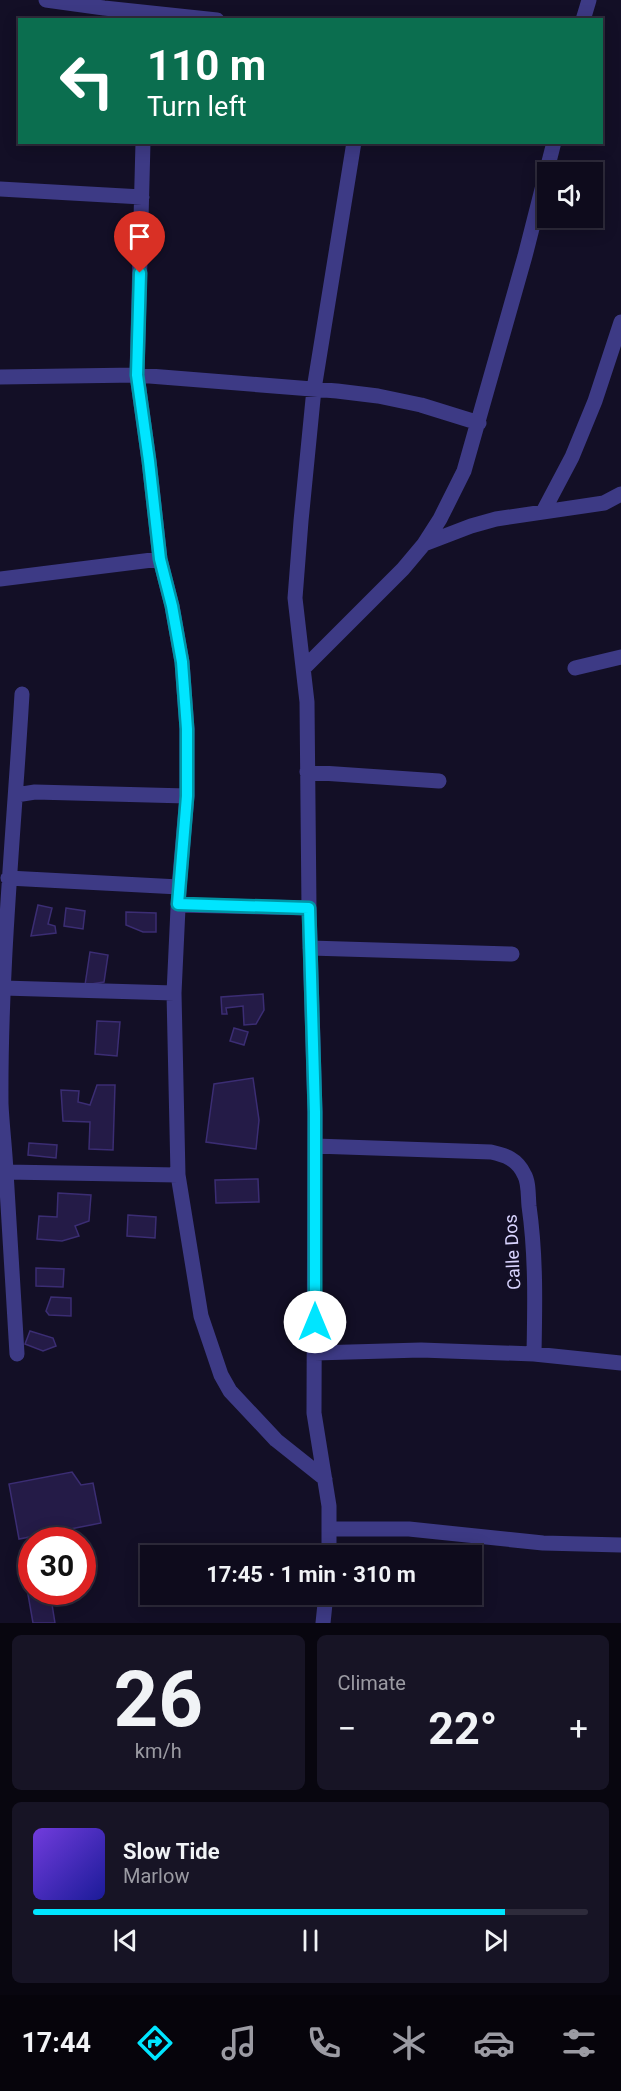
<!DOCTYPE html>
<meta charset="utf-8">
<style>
:root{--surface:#0e0b1c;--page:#171425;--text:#f1f3f6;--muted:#9b9ba3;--line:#2e2b3b;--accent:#00e5ff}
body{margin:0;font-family:Roboto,sans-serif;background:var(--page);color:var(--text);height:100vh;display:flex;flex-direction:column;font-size:22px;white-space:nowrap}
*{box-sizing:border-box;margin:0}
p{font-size:20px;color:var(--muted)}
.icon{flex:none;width:33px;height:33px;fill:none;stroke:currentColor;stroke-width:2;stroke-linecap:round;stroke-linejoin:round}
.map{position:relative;height:1623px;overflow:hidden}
.side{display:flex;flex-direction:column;gap:12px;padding:12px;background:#08060f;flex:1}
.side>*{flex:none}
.guide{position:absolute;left:18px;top:18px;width:585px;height:126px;border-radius:0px;box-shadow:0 3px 15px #0003,0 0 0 2px var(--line);background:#0b6e4f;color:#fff;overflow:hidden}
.fabs{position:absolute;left:537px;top:162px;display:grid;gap:12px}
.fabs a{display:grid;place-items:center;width:66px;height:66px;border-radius:0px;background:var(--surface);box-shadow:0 3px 15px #0003,0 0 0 2px var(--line);font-size:30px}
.speed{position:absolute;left:18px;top:1527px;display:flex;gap:12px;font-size:30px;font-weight:700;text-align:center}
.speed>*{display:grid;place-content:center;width:78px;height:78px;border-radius:50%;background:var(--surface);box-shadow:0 3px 15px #0003,0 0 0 2px var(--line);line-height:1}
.speed .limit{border:9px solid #d22;background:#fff;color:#111}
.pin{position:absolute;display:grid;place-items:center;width:51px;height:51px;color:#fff;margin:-62px -26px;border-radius:50% 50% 50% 0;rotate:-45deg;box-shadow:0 0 6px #0007}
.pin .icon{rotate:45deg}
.me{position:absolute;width:66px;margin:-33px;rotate:0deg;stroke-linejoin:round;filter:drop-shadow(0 0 4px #0008)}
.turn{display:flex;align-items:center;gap:21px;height:126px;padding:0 30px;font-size:27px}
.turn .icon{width:78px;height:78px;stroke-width:2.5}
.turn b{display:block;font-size:42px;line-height:51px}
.big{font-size:45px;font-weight:700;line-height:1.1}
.side .widget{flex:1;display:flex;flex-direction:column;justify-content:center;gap:9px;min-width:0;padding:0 21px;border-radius:9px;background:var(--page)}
.side .dial{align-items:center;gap:0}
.dial b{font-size:78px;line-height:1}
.song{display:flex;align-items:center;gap:18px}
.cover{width:72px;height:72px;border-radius:9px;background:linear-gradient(135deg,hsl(260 70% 55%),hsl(240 70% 35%))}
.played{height:6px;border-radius:3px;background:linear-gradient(90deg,var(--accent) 85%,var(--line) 85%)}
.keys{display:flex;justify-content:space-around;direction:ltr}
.heat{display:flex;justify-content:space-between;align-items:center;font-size:33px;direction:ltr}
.side .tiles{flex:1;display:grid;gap:12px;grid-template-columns:1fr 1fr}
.widget:last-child{grid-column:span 2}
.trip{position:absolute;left:140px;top:1545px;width:342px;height:60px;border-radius:0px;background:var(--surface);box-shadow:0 3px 15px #0003,0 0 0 2px var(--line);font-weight:700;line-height:60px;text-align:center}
.dock{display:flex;height:96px;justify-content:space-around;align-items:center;background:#06040b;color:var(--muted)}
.dock .icon{width:42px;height:42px}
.dock .on{color:var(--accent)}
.dock b{font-size:27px;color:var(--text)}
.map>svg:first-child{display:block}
.building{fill:#241b47;stroke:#3b2d73;stroke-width:1.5}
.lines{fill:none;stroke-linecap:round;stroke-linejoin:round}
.minor{stroke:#3d3a85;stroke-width:15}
.route-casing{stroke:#0095a6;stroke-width:15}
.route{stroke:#00e5ff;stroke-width:10}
.labels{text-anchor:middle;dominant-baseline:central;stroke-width:6;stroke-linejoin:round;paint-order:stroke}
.street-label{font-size:18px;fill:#d9d4ff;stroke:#130f26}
</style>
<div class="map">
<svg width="621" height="1623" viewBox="0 0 621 1623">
<rect width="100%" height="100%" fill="#130f26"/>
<!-- building -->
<path class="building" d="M38,905l14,3 -4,16 7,2 1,7 -25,3z
M66,908l19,3 -2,18 -19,-3z
M126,912l30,1v19h-13l-17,-7z
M90,952l18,3 -4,27 -19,3z
M263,994l1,16 -8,14 -12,1 -1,-19 -17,2 1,6h-5l-1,-17z
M97,1021l23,1 -3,34 -22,-2z
M234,1028l14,4 -4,13 -14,-4z
M253,1078l6,42 -3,29 -50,-7 8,-58z
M97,1085h18l-2,65 -24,-1 1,-27 -27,-1 -2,-31 18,1 -1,11 12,3z
M29,1143l28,2 -1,13 -28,-3z
M258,1179l1,23 -43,1 -1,-23z
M58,1193l33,2 -2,26 -14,5 4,10 -17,5 -25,-2 2,-23 18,1z
M128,1215l28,2 -1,21 -28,-2z
M36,1268l28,1 -1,18 -27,-1z
M51,1297l20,1v18l-22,-1 -3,-4z
M30,1331l23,7 3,8 -13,5 -18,-7z
M72,1472l9,13 12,-2 8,40 -82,16 -10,-55z
M26,1583h6v9h18l5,31h-22z"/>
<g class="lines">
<!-- minor -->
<path class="minor" d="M46,0l58,8 113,12
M583,20l6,-20
M143,142l-6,233 12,86 11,98 12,47 10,56 5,67v67l-8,91 -5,106 4,182 23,141 20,59 9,16 46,49 49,39
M0,189l142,8
M0,377l137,-2 200,16 41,5 43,9 58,18
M544,510l28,-53 23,-56 26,-79
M424,544l47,-18 25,-7 108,-16 17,-9
M0,579l160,-20
M305,667l98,-98 21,-25 16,-25 24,-48 61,-215 29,-114
M575,668l46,-11
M307,772l132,9
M16,795l19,-3 152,4
M8,878l171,9
M178,905l131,3
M310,948l202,6
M3,988l171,5
M315,1146l176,6c14,3 26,7 33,22 5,8 4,22 5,32 7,49 6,98 5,148
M6,1172c-1,-23 -4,-46 -5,-68 -1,-137 13,-274 21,-410
M315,1353l106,-3 113,4 87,9
M17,1354l-11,-182 172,3
M330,1529h79l134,14 78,2
M329,1556v-50l-15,-93 1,-301 -6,-204 -2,-206 -12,-104 6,-77 13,-132 40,-247
M323,1623l3,-29"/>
</g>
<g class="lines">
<!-- route casing -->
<g class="route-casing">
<path id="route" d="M140,273l-3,102 12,86 11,98 12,47 10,56 5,67v67l-9,108 131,4 6,204v210"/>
</g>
<!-- route -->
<use href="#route" class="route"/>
</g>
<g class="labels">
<!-- street labels -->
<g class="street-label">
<text transform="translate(512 1252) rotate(-93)">Calle Dos</text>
</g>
</g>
</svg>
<div class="fabs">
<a><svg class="icon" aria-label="sound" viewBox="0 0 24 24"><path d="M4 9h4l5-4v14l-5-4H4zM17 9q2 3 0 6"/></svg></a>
</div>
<div class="speed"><div class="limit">30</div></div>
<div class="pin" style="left:140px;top:273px;background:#d93025"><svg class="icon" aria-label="arrive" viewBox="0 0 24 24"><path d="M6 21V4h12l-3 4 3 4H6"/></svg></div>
<svg class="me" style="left:315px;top:1322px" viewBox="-20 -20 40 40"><circle r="19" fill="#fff"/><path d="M0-13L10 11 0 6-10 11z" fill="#00e5ff"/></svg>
<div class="trip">17:45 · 1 min · 310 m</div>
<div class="guide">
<div class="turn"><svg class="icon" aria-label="left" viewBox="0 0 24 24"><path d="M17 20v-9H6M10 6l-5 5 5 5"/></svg><div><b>110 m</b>Turn left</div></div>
</div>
</div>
<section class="side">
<div class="tiles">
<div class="widget dial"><b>26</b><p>km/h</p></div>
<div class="widget"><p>Climate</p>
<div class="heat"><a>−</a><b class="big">22°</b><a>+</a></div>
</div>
<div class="widget">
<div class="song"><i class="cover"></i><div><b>Slow Tide</b><p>Marlow</p></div></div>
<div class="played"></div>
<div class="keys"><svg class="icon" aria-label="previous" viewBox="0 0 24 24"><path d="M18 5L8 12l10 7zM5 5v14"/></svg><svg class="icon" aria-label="pause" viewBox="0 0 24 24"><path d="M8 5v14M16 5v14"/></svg><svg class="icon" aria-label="next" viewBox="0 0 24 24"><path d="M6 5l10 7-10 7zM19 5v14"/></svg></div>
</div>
</div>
</section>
<nav class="dock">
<b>17:44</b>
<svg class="icon on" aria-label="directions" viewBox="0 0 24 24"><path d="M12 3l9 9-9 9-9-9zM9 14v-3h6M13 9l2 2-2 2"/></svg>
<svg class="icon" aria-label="music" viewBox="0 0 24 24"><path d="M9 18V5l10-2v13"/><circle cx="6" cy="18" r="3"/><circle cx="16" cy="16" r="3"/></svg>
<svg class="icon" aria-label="phone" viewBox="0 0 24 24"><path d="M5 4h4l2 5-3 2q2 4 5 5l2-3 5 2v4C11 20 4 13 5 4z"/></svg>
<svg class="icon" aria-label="climate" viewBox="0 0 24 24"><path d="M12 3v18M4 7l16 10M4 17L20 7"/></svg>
<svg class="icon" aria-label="car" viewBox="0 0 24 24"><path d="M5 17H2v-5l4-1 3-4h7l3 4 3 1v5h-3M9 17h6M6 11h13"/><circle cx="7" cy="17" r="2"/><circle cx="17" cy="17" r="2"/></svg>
<svg class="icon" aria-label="filters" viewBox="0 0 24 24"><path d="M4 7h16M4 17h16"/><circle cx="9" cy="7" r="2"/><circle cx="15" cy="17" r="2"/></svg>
</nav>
